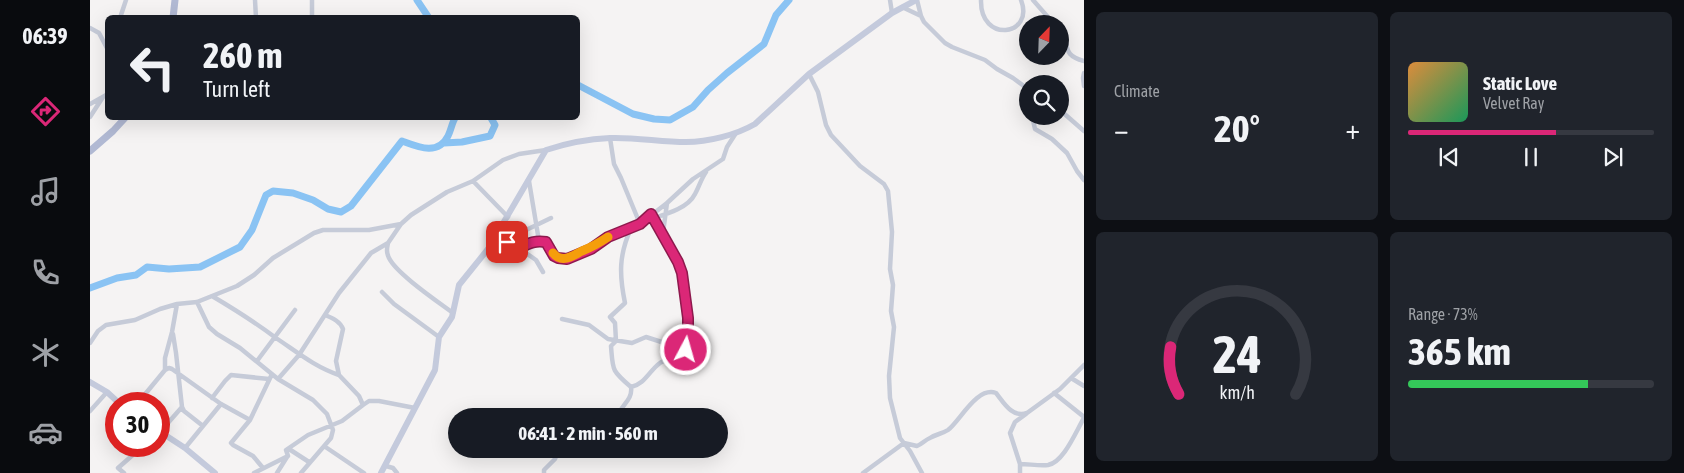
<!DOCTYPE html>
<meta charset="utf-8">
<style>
:root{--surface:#171b24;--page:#20242c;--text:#f1f3f6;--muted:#9ea1a6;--line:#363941;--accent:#db2777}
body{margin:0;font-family:"Asap Condensed",sans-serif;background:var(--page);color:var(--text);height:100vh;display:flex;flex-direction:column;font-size:19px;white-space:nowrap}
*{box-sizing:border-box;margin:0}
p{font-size:16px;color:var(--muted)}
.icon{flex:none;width:28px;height:28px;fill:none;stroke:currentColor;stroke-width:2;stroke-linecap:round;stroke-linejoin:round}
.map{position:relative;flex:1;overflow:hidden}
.side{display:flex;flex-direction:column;gap:12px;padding:12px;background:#0d0f14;width:600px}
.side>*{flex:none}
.top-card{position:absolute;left:15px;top:15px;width:475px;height:105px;border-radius:8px;box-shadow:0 5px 20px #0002;background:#171b24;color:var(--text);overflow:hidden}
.needle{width:32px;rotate:23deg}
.buttons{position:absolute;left:929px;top:15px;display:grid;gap:10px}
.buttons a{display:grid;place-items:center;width:50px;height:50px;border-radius:50%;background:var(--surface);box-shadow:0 5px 20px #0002;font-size:25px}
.speed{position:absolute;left:15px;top:392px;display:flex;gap:10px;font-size:25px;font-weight:700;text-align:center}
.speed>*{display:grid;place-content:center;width:65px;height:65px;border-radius:50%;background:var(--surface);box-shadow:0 5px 20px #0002;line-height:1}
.speed .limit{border:8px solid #d22;background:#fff;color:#111}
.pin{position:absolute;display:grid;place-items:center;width:42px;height:42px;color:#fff;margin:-21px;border-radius:10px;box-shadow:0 2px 8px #0006}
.me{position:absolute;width:55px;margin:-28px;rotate:6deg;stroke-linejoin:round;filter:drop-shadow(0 0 4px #0008)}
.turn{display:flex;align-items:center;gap:18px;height:105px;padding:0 15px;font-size:22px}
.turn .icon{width:65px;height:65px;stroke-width:2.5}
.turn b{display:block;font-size:35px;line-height:42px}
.big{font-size:38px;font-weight:700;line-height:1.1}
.side .tile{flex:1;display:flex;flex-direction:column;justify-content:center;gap:8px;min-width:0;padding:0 18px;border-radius:8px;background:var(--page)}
.side .dial{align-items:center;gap:0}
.dial svg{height:130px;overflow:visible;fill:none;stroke:var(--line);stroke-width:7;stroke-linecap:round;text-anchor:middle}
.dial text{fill:var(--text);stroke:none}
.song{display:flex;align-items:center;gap:15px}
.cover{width:60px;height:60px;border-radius:8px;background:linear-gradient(135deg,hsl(30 70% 55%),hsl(150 70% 35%))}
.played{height:5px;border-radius:2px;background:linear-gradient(90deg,var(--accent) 60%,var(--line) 60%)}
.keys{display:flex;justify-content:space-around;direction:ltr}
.heat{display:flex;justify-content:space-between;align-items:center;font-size:28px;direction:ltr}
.charge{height:8px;border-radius:4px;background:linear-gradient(90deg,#34c759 73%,var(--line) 0)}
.side .tiles{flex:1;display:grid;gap:12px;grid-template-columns:repeat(2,1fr)}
.trip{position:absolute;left:358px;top:408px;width:280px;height:50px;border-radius:25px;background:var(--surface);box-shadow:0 5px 20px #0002;font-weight:700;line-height:50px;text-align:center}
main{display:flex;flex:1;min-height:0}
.dock{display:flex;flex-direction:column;width:90px;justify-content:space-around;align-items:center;background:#090b0e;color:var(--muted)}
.dock .icon{width:35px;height:35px}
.dock .on{color:var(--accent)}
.dock b{font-size:22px;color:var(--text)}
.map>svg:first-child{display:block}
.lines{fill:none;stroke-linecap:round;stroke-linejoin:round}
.river{stroke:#8ac3f3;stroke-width:7}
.street{stroke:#c6cbd8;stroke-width:4.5}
.secondary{stroke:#c4cadc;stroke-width:6}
.primary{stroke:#b1b9d3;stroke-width:7}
.route-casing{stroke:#8e194d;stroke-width:12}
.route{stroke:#db2777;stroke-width:9}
.slow{stroke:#f59e0b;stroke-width:9}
</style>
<main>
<nav class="dock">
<b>06:39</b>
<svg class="icon on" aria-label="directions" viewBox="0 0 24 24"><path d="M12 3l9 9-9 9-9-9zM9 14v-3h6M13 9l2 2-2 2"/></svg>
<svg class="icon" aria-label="music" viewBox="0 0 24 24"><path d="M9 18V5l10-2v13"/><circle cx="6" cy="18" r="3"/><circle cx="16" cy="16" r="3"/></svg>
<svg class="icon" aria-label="phone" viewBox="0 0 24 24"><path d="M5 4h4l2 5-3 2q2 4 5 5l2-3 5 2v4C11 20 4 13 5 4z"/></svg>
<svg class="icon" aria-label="climate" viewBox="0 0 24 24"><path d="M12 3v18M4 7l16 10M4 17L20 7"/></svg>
<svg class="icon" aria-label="car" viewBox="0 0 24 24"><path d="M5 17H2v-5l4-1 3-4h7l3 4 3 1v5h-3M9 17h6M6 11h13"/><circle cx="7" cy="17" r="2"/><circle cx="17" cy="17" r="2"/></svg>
</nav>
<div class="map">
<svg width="994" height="473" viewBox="0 0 994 473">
<rect width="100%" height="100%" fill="#f5f3f3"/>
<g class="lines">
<!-- river -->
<path class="river" d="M327,0l12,18
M488,85l55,29 21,5 16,1 23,-13 15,-17 19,-17 37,-29 12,-29 13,-15
M354,143l18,-1 28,-6 5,-11 -4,-7
M0,288l27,-10 19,-3 11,-8 22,2 31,-2 40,-20 12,-17 14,-35 7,-4 20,2 20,7 15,9 13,3 10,-6 51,-65c16,6 36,15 46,-5 3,-6 4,-13 7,-18"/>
<!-- street -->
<path class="street" d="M165,0l1,18
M800,0l2,13
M827,0l4,16 3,6 21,21 7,4 33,13 12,9 16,9 15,11
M891,0c-1,44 54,36 40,0
M943,0l21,24
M812,7l19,9
M30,18l6,-18
M222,18v-18
M0,28l9,5 9,17
M970,30c12,14 -1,24 24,31
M994,73l-1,5 1,8
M719,74l9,18 8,33 5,10 29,31 24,18 4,7 4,41 -2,37 3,16 -2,26 3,16 -5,49 1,22 10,40 10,13 12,22
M0,104l18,-10
M970,110l24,21
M942,116l3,13 17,10 15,14 10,18 7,9
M0,117l13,-20
M520,138l4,26 7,14 19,46
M383,181l35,36
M439,181l10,60
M564,218c13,-4 34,-10 41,-24 4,-7 6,-15 11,-22
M573,233l4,-30
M421,240l13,-9 27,-13
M298,243c-1,5 -2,9 1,15 8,16 48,43 64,55
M429,247c10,-4 17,-7 28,-5l7,14 13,3 6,-2 9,-6 9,-2 17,-12 32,-13 27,-21 26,-24 30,-20 4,-12 9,-14
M398,249l8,-1 15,-8 5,3 7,8 13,9 7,12
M292,292l12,12 45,33
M122,296c22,13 44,27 64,42 21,14 39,29 63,37
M107,302l12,25 8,7 23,14 38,31 35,21 14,14 6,16 -2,8 -30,35
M235,315c7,3 15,6 18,14l-7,32 3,14 20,21 4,9
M472,319l27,6 19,14 24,4 14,-6 28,9h13
M0,343l8,-12 8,-6 29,-5 25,-11 17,-5 20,-2 40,-16 17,-11 19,-17 41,-25 9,-3h46l32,-6
M167,361l38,-51
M75,370l4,-2 3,1 49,35 29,16
M981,378l13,8
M188,379l21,-24 40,-62 32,-40 17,-10 13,-19 10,-9 36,-23 26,-11 30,-21 16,-6 27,-4
M541,387c-20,-17 -18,-17 -20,-41l5,-5 -1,-18 -5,-6 15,-14c-6,-29 -6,-48 6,-75
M964,393l30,24
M122,398l13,-17 6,-6 38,4
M47,404l28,-34v-12l7,-26 5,-28
M92,407l2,4 19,15
M0,411l17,-19
M528,416c3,-11 15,-16 13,-29 14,-3 18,-16 29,-24 7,-5 22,-5 26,-14 7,-14 -2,-73 -8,-88 -8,-16 -18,-31 -27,-47
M70,432l22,-25 -6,-54 -3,-19
M234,446l40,27
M95,448l36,-44
M199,449l20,13
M930,464c9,0 19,2 28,1 16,-3 28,-34 36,-47
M296,466l7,2 4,5
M173,468l-10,-12 -20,-11 -2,-2 19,-23 22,-46
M34,473l-6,-5 25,-22
M164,473l34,-17 -2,-6 22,-15 34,-14 21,-16 6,-4h10l36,7
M187,473l10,-16
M454,473v-3l11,-11 4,-10
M773,473l41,-30 13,3c5,-2 8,-6 13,-8 6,-4 12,-4 18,-8 12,-9 29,-44 48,-37 8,10 16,25 31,20l33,-24 24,-24
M930,473v-9l-10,-31 5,-11 11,-8"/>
<!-- secondary -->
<path class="secondary" d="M0,382l17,10 13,12
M69,431l26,17 30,25
M291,473l54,-103 4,-33 13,-20 7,-32 29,-36 58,-99c21,-7 42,-11 64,-12 25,-1 51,4 76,4 22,0 50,-7 69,-18l54,-50 83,-61 24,-13"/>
<!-- primary -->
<path class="primary" d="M83,18l2,-18
M0,151l23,-20 12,-13"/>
</g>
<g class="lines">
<!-- route casing -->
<g class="route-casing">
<path id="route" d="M417,242l4,-2 5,3 4,5c9,-5 16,-8 26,-6l8,14 4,2 9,1 24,-10 17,-12 32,-13 11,-10 27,48 4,11 6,45v17l-2,15"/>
</g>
<!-- route -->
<use href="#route" class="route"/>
<!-- slow -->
<path class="slow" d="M463,253c9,11 19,3 29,-2 10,-4 17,-8 26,-14"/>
</g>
</svg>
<div class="buttons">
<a><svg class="needle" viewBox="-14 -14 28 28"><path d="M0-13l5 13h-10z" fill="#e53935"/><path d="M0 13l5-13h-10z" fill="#9ea1a6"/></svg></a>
<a><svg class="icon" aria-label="search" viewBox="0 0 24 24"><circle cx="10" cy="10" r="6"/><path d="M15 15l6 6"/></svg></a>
</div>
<div class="speed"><div class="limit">30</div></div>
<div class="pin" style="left:417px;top:242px;background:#d93025"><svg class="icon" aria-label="arrive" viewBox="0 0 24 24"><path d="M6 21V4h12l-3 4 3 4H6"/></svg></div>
<svg class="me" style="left:596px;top:350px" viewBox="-20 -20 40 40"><circle r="17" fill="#db2777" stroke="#fff" stroke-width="3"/><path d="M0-11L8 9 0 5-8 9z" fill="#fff"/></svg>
<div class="trip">06:41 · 2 min · 560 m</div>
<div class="top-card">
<div class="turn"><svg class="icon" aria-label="left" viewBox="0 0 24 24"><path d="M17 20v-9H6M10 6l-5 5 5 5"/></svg><div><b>260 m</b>Turn left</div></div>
</div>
</div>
<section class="side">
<div class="tiles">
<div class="tile"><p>Climate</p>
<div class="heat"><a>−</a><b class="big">20°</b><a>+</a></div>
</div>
<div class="tile">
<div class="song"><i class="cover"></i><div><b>Static Love</b><p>Velvet Ray</p></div></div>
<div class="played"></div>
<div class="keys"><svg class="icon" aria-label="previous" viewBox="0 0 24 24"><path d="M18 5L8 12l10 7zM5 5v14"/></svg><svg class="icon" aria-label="pause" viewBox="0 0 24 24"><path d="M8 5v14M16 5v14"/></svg><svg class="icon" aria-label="next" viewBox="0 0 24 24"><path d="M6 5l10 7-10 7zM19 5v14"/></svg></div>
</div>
<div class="tile dial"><svg viewBox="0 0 100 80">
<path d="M14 69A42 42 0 1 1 86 69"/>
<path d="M14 69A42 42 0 0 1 9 40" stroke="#db2777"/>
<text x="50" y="56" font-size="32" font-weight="700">24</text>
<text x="50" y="72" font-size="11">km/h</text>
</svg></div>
<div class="tile"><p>Range · 73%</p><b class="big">365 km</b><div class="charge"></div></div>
</div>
</section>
</main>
